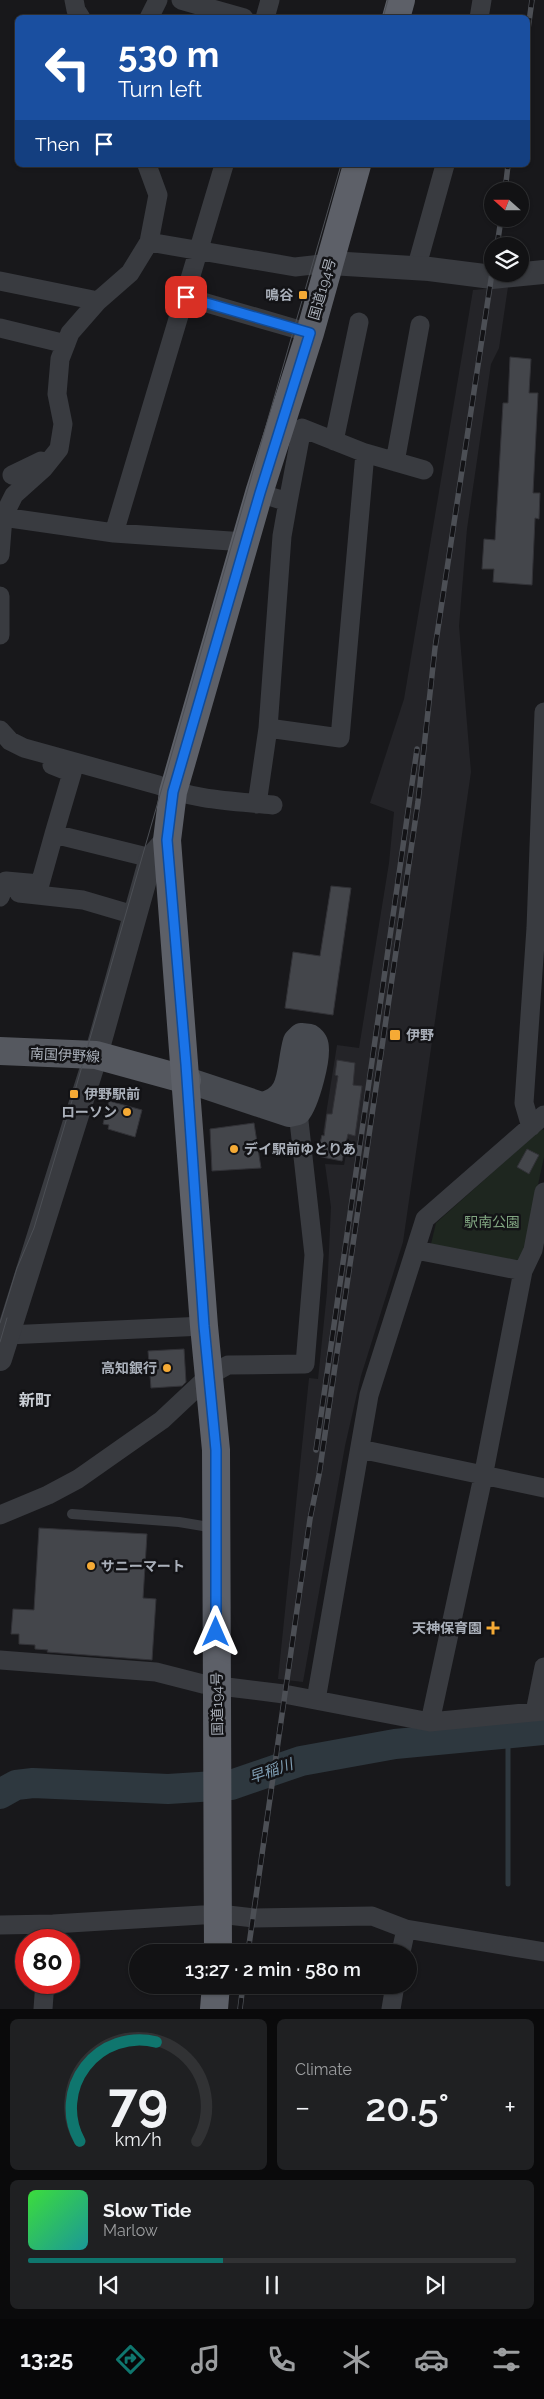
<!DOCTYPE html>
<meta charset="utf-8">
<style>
:root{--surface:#121214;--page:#1f2022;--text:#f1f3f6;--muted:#9c9ea0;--line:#313234;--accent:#0f766e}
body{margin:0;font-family:Raleway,"Noto Sans JP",sans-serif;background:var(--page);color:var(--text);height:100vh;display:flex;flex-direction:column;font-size:19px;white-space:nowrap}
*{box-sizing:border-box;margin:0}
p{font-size:16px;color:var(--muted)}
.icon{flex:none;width:28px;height:28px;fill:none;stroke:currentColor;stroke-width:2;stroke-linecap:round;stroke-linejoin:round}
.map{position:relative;height:2009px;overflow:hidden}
.side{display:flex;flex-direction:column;gap:10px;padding:10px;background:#0a0a0b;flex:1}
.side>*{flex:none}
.banner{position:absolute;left:15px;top:15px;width:515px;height:152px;border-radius:8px;box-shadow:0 1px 4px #0004,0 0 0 1px var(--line);background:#1a4fa0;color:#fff;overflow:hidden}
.needle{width:32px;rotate:291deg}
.tools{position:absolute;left:484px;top:182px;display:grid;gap:10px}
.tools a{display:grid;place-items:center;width:45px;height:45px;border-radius:50%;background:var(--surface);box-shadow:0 1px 4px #0004,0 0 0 1px var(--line);font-size:25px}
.speed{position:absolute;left:15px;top:1929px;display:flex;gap:10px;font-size:25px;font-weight:700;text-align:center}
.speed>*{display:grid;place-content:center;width:65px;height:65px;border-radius:50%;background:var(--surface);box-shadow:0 1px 4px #0004,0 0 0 1px var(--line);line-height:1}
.speed .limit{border:8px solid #d22;background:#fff;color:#111}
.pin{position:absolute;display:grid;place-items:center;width:42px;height:42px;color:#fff;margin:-21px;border-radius:10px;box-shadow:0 2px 8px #0006}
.me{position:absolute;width:55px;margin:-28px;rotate:0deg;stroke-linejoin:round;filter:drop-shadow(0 0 4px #0008)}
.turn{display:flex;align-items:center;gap:18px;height:105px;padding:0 20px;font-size:22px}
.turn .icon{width:65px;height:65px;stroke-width:2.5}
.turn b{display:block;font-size:35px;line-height:42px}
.then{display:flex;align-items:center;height:48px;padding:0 20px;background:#0003;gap:10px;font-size:19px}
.big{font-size:38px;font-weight:600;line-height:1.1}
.side .widget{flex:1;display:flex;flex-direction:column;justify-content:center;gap:8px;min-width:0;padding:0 18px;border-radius:8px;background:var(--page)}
.side .dial{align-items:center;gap:0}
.dial svg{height:130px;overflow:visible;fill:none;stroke:var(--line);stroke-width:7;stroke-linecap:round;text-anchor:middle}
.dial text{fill:var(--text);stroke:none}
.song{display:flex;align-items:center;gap:15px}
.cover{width:60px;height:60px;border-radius:8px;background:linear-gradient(135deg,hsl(120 70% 55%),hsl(180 70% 35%))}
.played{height:5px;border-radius:2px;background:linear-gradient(90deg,var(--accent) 40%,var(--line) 40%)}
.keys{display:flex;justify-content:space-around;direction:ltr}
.heat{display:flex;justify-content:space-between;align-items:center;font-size:28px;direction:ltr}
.side .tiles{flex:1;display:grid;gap:10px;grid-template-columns:1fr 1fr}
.widget:last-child{grid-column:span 2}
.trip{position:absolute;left:129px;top:1944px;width:288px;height:50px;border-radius:25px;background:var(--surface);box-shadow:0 1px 4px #0004,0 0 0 1px var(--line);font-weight:600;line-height:50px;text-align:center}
.dock{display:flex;height:80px;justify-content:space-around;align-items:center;background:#070708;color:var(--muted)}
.dock .icon{width:35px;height:35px}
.dock .selected{color:var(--accent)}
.dock b{font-size:22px;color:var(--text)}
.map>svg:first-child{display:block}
.built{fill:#242428}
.green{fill:#1e261f}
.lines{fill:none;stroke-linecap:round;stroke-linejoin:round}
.stream{stroke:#2e383f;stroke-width:5}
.river{stroke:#2e383f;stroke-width:30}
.building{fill:#44464b;stroke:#323237}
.service{stroke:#393b40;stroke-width:10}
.minor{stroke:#393b40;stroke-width:19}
.tertiary{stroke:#393b40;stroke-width:24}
.secondary{stroke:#474a50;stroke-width:26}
.primary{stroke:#55585f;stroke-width:28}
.trunk{stroke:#5d6068;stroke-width:28}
.tram{stroke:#4c4f55;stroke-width:1}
.rail-casing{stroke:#4c4f55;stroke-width:5.5}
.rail{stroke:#131316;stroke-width:4;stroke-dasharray:11;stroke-linecap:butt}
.route-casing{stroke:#114b97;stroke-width:12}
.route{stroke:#1a73e8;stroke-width:9}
.poi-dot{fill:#f5aa35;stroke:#131316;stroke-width:2}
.labels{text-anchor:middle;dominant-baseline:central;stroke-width:5;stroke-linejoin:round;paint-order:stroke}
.street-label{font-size:14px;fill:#aab0ba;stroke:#131316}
.poi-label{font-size:14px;font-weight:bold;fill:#aab0ba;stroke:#131316;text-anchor:end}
.park-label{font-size:14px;fill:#81a681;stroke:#131316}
.water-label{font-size:15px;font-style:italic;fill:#81a0b6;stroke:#131316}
.quarter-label{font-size:16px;font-weight:bold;fill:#cbcfd6;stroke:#131316}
</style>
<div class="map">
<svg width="544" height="2009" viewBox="0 0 544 2009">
<rect width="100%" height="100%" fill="#18181b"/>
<!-- built -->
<path class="built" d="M508,287l-9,61 -8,16 -24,165 -8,97 12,146 -68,470 -42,134 -16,70 -42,236 -25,-3 31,-301 9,1 9,-87 4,-85 -6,-43 19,1 5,-26 -26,-6 14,-88 22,3 30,-185 5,-51 -24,-9 34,-104 69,-409z"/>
<!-- green -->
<path class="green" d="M541,1129l3,1v27l-22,102 -9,4 -82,-19 5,-21z"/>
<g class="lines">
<!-- stream -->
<path class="stream" d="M508,1748v136"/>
<!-- river -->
<path class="river" d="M0,1794l16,-9 17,-2 135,6 63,-4 70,-24 94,-17 149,-14"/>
</g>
<!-- building -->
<path class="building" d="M510,357l21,2 -2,34h9l-5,100h7l-1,26 -4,-1 -3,67 -39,-3 1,-13h-12l2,-30 11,1 8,-137h5z
M331,886l20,2 -18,127 -48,-7 8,-56 27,4z
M337,1060l18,3 -2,22 9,1 -7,50 -7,-2 -6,27 -25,-5 5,-21 2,1 3,-22h5l6,-38 -3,-1z
M109,1101l33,9 -7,27 -27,-8 1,-4 -6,-1z
M254,1123l7,45 -49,3 -2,-42z
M527,1149l12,6 -10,19 -12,-7z
M184,1349l2,33 -4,4 -31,2 -3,-37z
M39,1528l108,6 -4,64 13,1 -4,61 -105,-8 1,-2 -13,-1v-4l-16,-1v-10h-8l2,-25 21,1z"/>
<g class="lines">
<!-- service -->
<path class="service" d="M72,1514l107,8 36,6"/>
<!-- minor -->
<path class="minor" d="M74,0l2,10 5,8
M181,0l63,18
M149,18l9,-18
M265,18l5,-18
M479,18l3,-18
M149,242l146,25 35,-4
M416,269l29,-104
M0,281l98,20
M186,297l124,36
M0,328l66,16
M334,441l25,-119
M365,453l59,17
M395,462l25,-137
M12,475l29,-14
M259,493l29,9 14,-74 63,25 -25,285 -72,-10 14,-192 6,-34
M3,517l111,16 131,9
M114,533l110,-368
M0,555l3,-38 11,-22 29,-26 16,-20 4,-25 -6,-30 3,-35 10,-26 28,-32 32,-28 19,-31 9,-47 -11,-30
M0,596v39
M0,730l10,11 14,7 134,37c35,15 76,16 115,20
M52,765l20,8 -18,61
M257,804l11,-76
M19,893l64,7 51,15
M0,897l6,-16 34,3 14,-50 97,24
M531,1127l-7,-24 12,-175 8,-216
M416,1250l107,21
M7,1335l197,-9
M360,1449l184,39
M0,1515l48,-20 30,-16 84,-59 48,-45 18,-10 77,-1 9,-109 -16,-143
M0,1660l156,12 47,12 81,10 146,28 114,-11
M316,1700l53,-305 56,-176 119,-104
M535,1712l9,-45
M430,1722l53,-245 40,-206 10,-21 11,-58
M0,1925l53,-1 149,-9h26l26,3 118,-2 34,13 138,23
M401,1952l5,-23
M43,2009l2,-27
M391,2009l4,-24"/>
<!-- tertiary -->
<path class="tertiary" d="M330,263l99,6 63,8 52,-5
M0,1359l96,-304 55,-197 16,-18"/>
<!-- secondary -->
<path class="secondary" d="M187,1080l102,34 9,-2c8,-9 22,-58 17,-69 -1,-3 -3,-4 -5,-6l-9,-1 -5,5c-8,27 -1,57 -34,64"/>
<!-- primary -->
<path class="primary" d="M0,1051l96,4 91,25"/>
<!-- trunk -->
<path class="trunk" d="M396,18l5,-18
M218,1952l-2,-502 -12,-124 -37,-486 6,-48 86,-299 51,-160 47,-168
M214,2009l2,-24"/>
<!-- tram -->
<path class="tram" d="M383,18l5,-18
M0,1323l17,-55 17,-40 40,-134 267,-929
M0,1342l7,-24"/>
<!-- rail casing -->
<g class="rail-casing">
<path id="rail" d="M528,29l4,-29
M505,191l3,-26
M497,246l4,-27
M316,1450l101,-701
M248,1952l62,-433 9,-44 99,-673 17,-154 57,-375
M240,2009l3,-24"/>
</g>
<!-- rail -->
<use href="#rail" class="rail"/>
</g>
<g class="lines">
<!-- route casing -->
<g class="route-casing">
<path id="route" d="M186,297l124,36 -50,160 -87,299 -6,48 19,224 18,262 12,124v182"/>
</g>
<!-- route -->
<use href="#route" class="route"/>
</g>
<!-- markers -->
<g class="poi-dot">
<rect x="298" y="290" width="10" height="10" rx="2.5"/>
<rect x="389" y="1029" width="12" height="12" rx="2.5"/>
<rect x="69" y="1089" width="10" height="10" rx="2.5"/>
<circle cx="127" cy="1112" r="5"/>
<circle cx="234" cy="1149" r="5"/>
<circle cx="167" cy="1368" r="5"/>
<circle cx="91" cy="1566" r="5"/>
<path d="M490.5 1620.5h5v5h5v5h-5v5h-5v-5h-5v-5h5z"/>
</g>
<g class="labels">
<!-- street labels -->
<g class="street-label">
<text transform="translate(322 289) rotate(-74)">国道194号</text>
<text transform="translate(65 1055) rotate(3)">南国伊野線</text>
<text transform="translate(217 1704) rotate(-91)">国道194号</text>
</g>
<!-- poi labels -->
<g class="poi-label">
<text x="293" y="295">鳴谷</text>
<text x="406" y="1035" text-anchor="start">伊野</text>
<text x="84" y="1094" text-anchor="start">伊野駅前</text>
<text x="117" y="1112">ローソン</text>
<text x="244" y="1149" text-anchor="start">デイ駅前ゆとりあ</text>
<text x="157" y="1368">高知銀行</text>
<text x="101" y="1566" text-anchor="start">サニーマート</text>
<text x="482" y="1628">天神保育園</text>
</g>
<!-- park labels -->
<g class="park-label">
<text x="492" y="1222">駅南公園</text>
</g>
<!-- water labels -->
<g class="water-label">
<text transform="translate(271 1771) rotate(-19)">早稲川</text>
</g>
<!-- quarter labels -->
<g class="quarter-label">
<text x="35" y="1400">新町</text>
</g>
</g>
</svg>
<div class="tools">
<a><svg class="needle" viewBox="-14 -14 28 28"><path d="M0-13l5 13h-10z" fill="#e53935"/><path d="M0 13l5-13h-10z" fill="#9c9ea0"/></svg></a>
<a><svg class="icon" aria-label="layers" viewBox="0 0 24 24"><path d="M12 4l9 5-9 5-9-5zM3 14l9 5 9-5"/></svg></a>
</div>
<div class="speed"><div class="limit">80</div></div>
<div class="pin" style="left:186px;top:297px;background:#d93025"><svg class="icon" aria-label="arrive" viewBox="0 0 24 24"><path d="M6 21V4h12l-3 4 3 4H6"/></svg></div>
<svg class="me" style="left:216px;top:1632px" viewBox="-20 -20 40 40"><path d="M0-17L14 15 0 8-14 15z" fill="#1a73e8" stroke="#fff" stroke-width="4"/></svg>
<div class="trip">13:27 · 2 min · 580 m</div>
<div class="banner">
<div class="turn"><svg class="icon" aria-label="left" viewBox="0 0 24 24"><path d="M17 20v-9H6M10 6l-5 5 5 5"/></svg><div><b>530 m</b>Turn left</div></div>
<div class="then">Then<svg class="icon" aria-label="arrive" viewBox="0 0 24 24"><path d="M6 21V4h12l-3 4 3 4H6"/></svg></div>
</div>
</div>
<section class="side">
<div class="tiles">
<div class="widget dial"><svg viewBox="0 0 100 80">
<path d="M14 69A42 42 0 1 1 86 69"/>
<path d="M14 69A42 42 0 0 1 61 8" stroke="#0f766e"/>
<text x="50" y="56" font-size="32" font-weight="700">79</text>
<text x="50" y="72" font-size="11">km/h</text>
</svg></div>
<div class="widget"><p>Climate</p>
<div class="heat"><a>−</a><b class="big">20.5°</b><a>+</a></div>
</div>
<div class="widget">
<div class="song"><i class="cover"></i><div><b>Slow Tide</b><p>Marlow</p></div></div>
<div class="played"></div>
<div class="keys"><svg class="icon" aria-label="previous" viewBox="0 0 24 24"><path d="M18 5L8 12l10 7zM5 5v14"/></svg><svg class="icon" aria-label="pause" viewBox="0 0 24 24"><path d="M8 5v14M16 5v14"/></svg><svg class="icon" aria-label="next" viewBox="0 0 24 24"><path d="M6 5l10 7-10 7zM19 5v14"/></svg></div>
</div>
</div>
</section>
<nav class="dock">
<b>13:25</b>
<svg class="icon selected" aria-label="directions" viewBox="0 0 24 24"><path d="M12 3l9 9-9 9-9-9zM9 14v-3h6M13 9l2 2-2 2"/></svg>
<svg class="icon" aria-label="music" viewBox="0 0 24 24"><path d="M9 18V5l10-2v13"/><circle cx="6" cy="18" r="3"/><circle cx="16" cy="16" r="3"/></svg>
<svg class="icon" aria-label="phone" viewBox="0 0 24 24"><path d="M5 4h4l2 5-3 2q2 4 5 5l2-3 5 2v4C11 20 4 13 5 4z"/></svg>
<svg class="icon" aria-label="climate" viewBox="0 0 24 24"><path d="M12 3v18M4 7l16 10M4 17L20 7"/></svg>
<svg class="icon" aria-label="car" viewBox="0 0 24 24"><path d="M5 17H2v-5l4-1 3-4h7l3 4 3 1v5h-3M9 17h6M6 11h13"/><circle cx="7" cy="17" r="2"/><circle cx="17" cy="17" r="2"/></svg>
<svg class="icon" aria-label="filters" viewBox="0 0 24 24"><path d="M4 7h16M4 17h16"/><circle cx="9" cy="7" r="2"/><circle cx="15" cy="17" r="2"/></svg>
</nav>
